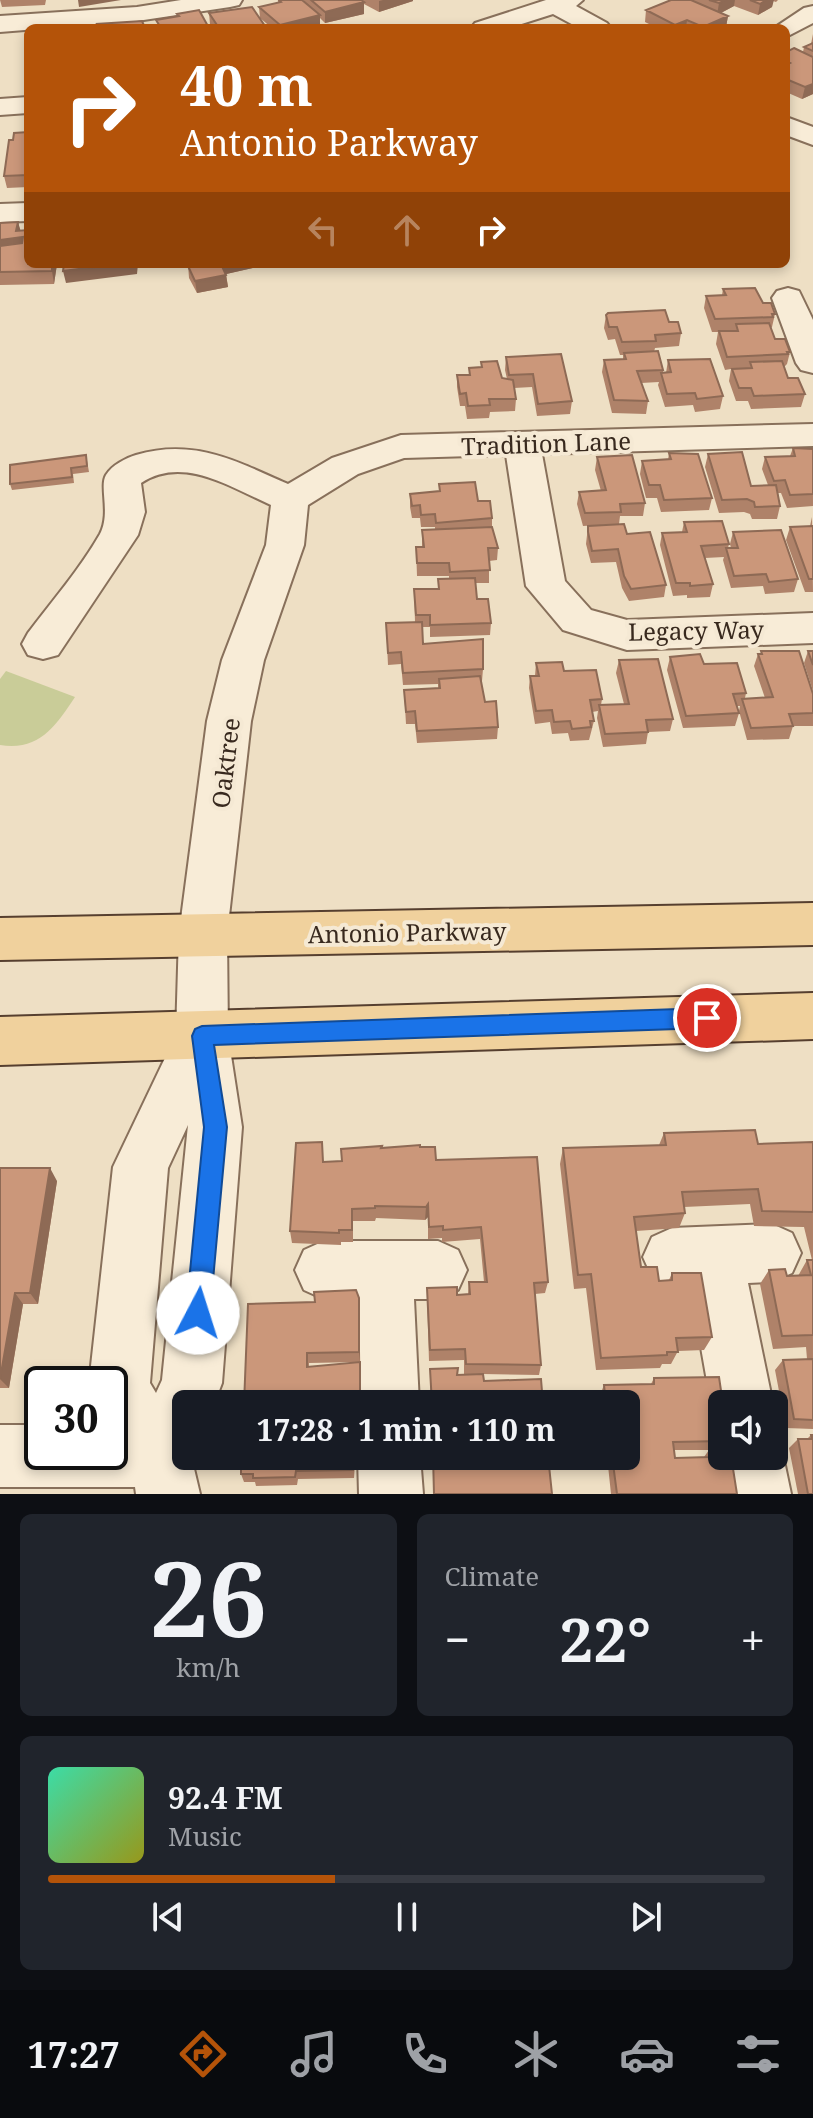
<!DOCTYPE html>
<meta charset="utf-8">
<style>
:root{--surface:#171b24;--page:#20242c;--text:#f1f3f6;--muted:#9ea1a6;--line:#363941;--accent:#b45309}
body{margin:0;font-family:"Noto Serif",serif;background:var(--page);color:var(--text);height:100vh;display:flex;flex-direction:column;font-size:30px;white-space:nowrap}
*{box-sizing:border-box;margin:0}
p{font-size:26px;color:var(--muted)}
.icon{flex:none;width:44px;height:44px;fill:none;stroke:currentColor;stroke-width:2;stroke-linecap:round;stroke-linejoin:round}
.map{position:relative;height:1494px;overflow:hidden}
.panel{display:flex;flex-direction:column;gap:20px;padding:20px;background:#0d0f14;flex:1}
.panel>*{flex:none}
.hud{position:absolute;left:24px;top:24px;width:766px;height:244px;border-radius:12px;box-shadow:0 4px 12px #0003;background:#b45309;color:#fff;overflow:hidden}
.tools{position:absolute;left:708px;top:1390px;display:grid;gap:16px}
.tools a{display:grid;place-items:center;width:80px;height:80px;border-radius:12px;background:var(--surface);box-shadow:0 4px 12px #0003;font-size:40px}
.speed{position:absolute;left:24px;top:1366px;display:flex;gap:16px;font-size:40px;font-weight:700;text-align:center}
.speed>*{display:grid;place-content:center;width:104px;height:104px;border-radius:50%;background:var(--surface);box-shadow:0 4px 12px #0003;line-height:1}
.speed .limit{border:4px solid #111;border-radius:12px;background:#fff;color:#111}
.pin{position:absolute;display:grid;place-items:center;width:68px;height:68px;color:#fff;margin:-34px;border:4px solid #fff;border-radius:50%;box-shadow:0 2px 8px #0007}
.me{position:absolute;width:88px;margin:-44px;rotate:5deg;stroke-linejoin:round;filter:drop-shadow(0 0 6px #0008)}
.turn{display:flex;align-items:center;gap:28px;height:168px;padding:0 24px;font-size:36px}
.turn .icon{width:104px;height:104px;stroke-width:2.5}
.turn b{display:block;font-size:56px;line-height:68px}
.lanes{display:flex;align-items:center;height:76px;padding:0 24px;background:#0003;justify-content:center;gap:40px;direction:ltr}
.lanes .off{opacity:.35}
.big{font-size:60px;font-weight:700;line-height:1.1}
.panel .card{flex:1;display:flex;flex-direction:column;justify-content:center;gap:12px;min-width:0;padding:0 28px;border-radius:12px;background:var(--page)}
.panel .dial{align-items:center;gap:0}
.dial b{font-size:104px;line-height:1}
.song{display:flex;align-items:center;gap:24px}
.cover{width:96px;height:96px;border-radius:12px;background:linear-gradient(135deg,hsl(160 70% 55%),hsl(60 70% 35%))}
.played{height:8px;border-radius:4px;background:linear-gradient(90deg,var(--accent) 40%,var(--line) 40%)}
.keys{display:flex;justify-content:space-around;direction:ltr}
.heat{display:flex;justify-content:space-between;align-items:center;font-size:44px;direction:ltr}
.panel .tiles{flex:1;display:grid;gap:20px;grid-template-columns:1fr 1fr}
.card:last-child{grid-column:span 2}
.trip{position:absolute;left:172px;top:1390px;width:468px;height:80px;border-radius:12px;background:var(--surface);box-shadow:0 4px 12px #0003;font-weight:700;line-height:80px;text-align:center}
.tab-bar{display:flex;height:128px;justify-content:space-around;align-items:center;background:#090b0e;color:var(--muted)}
.tab-bar .icon{width:56px;height:56px}
.tab-bar .current{color:var(--accent)}
.tab-bar b{font-size:36px;color:var(--text)}
.map>svg:first-child{display:block}
.green{fill:#c9cc98}
.lines{fill:none;stroke-linecap:round;stroke-linejoin:round}
.minor-casing{stroke:#88705b;stroke-width:4}
.major-casing{stroke:#563f2f;stroke-width:4}
.minor{fill:#f8ecd7;fill-rule:evenodd}
.major{fill:#f0d19d;fill-rule:evenodd}
.wall{fill:#af8269;fill-rule:evenodd}
.shaded-wall{fill:#8e6a55}
.building{fill:#cb977a;stroke:#8e6a55;stroke-width:2}
.route{fill:#1a73e8;stroke:#114b97;stroke-width:2}
.labels{text-anchor:middle;dominant-baseline:central;stroke-width:8;stroke-linejoin:round;paint-order:stroke}
.street-label{font-size:24px;fill:#38291e;stroke:#f5e9d4}
</style>
<div class="map">
<svg width="813" height="1494" viewBox="0 0 813 1494">
<rect width="100%" height="100%" fill="#eedfc4"/>
<!-- green -->
<path class="green" d="M6,671l69,26c-20,30 -36,54 -75,48v-66z"/>
<g class="lines">
<!-- minor casing -->
<g class="minor-casing">
<path id="minor" d="M181,0h61l-3,5 -9,2 -93,14 -137,11v-16l137,-9z
M546,0h37l-7,6 31,17 4,5h-32l-26,-14 -44,14h-38l4,-5z
M813,6v17l-27,14v-9h-12l30,-20z
M28,97v16l-28,2v-16z
M786,117l27,10v18l-27,-10z
M28,203v18l-28,1v-18z
M788,288l11,3 14,29v53l-12,-3 -5,-7 -24,-65 5,-7z
M813,424v22l-271,8 23,127 26,29 36,10 186,-7v30l-186,7 -64,-20 -37,-44 -20,-131 -102,3 -46,16 -50,31 -4,40 -40,115 -13,61 -24,213 1,102 14,91 -20,256 -8,21h-28v52h5l9,38h-64l-1,-7h-135v-62h42v27h68v-68h-21l24,-217 63,-132 3,-101 28,-213 15,-61 44,-115 5,-40c-41,-18 -88,-50 -130,-22l4,29 -7,23 -80,120 -15,4 -15,-4 -6,-11 6,-11c24,-32 52,-64 72,-99 11,-21 -1,-47 6,-59 6,-10 20,-17 30,-20 58,-17 100,6 152,29l44,-26 69,-23zM188,1125l-26,255 -6,13 -6,-10 18,-215z
M772,1224l20,9 9,20 -9,20 -20,9 -24,1 25,121h-51v22l-11,-22 -21,-119 -18,1 -20,-9 -9,-20 9,-20 20,-9z
M324,1241h114l20,9 9,20 -9,20 -20,9h-24l5,105h-62l-1,-105h-32l-20,-9 -9,-20 9,-20z
M774,1434l9,22 8,38h-64l-6,-38 1,-3v3h52z
M358,1456h62l3,38h-64z"/>
</g>
<!-- major casing -->
<g class="major-casing">
<path id="major" d="M813,903v42l-813,15v-42z
M813,993v46l-813,26v-48z"/>
</g>
<!-- minor -->
<use href="#minor" class="minor"/>
<!-- major -->
<use href="#major" class="major"/>
</g>
<!-- wall -->
<path class="wall" d="M0,0h46l-1,5 -43,2z
M278,0l26,2v-2h109v1l-34,11 -15,-8v10l-39,9 -5,-5v9l-5,1h-43l-12,-10 -1,-11 19,-4z
M671,0h107l-2,2 -3,-1 -1,6 -14,8 -24,-9 -13,7 7,3 -2,11 -2,1h-67l-12,-6 1,-12z
M209,13l56,15h-53l-2,-4z
M813,34v60l-11,5 -16,-7v-40h17l1,-5 7,-3z
M28,132v55l-21,1 -3,-12 9,-36z
M18,222l2,9 37,33 -3,20 -54,1v-62z
M188,264h74v2l-36,8 2,13 -31,6 -8,-15z
M723,289l40,14 12,11 -3,13 -1,1 4,11 15,13 -3,12 -3,3 4,11 17,16 -4,13 -50,2 -3,-8h-12l-7,-20 2,-12 -6,1 -9,-26 2,-12h-6l-8,-24 2,-12 16,-1z
M606,315l63,7 12,11 -2,13 -24,2 -1,4 9,18v3h3l2,-13 55,36 -3,13 -25,3 -2,-7 -28,2 -7,-22 1,-3 -18,1 7,18 -2,13 -34,-1 -10,-41 2,-12 19,-1v-4h-3l-5,-16 -7,1 -4,-12z
M506,357l66,44 -2,13 -33,2 -5,-29 -18,1 2,11 -1,12 -25,1 -1,6 -22,1 -2,-13h-5l-3,-19v-12h12v-7l12,-1v-5l21,16 5,1 -2,-9z
M793,448l20,1v57l-26,2 -6,-15h-3l2,13 -3,13h-25l-2,-5 -6,-2 -25,1 -14,-46 3,-13 43,32 17,-1 -6,-16 3,-12 25,-1z
M669,453l43,45 -3,12 -48,2 -4,-14h-11l-6,-24 2,-13 26,-1z
M86,455l3,17 -16,2 1,9 -62,7 -2,-6z
M597,457l48,46 -2,13h-23l-1,8 -36,2 -6,-22 2,-12 22,-1 -6,-21z
M439,484l39,17 14,17v9l6,21 -1,12 -8,1v22h-14l2,16 14,24 -1,12 -60,2v-10h-8l1,17 60,25 -1,12 -1,1 4,20 13,25 -1,12 -80,4 -2,-19h-9l-2,-34 34,-2v-4l-35,1 -2,-21 -13,1 -2,-42 29,-1 -1,-33h24v-10h11v-3h-32l-1,-29h6v-17h13v-3h-14l-1,-9h-8l-2,-11v-13l29,-3z
M812,517l1,75h-8l-19,-52 4,-13 20,-1z
M684,522l45,22 -1,4h3l-1,-4 3,-12 65,47 -4,13 -29,2 -2,-8 -32,2 -8,-28 1,-3 -19,1 8,26 -3,13 -23,1v-3l-14,1 -13,-51 2,-12 20,-1z
M588,526l39,8 39,51 -2,12 -35,4 -7,-13 -6,-26 -25,1 -5,-19z
M761,651l52,43v32h-20l-4,13 -42,1 -8,-29 1,-5h-4l3,7 -4,13 -52,2 -16,-58 3,-13 76,36 -1,5h20l-11,-32 4,-12h3z
M808,651h5v40l-9,-28z
M619,660l54,59 -3,12 -22,1 -2,12 -43,3 -6,-29 1,-7 -6,1 2,9 -5,19 -19,1 -2,-8 -16,1 -2,-12 -15,2 -6,-36 1,-12h5l1,-13 28,8 38,28 -1,6 23,-1 -8,-31z
M664,1133l94,11 55,-2v287l-27,-1 -11,-58 8,-10 24,-1 -1,-12 -33,2 -13,-65 9,-14 18,6h11l9,-16h5l-8,-33 -50,-1 -4,-22 -66,3 1,6 -6,15 -43,3 5,36 18,14 10,-1 3,-7 40,64 -8,13 -26,1 -7,13h-9l-2,4 -64,2 -10,-82 -12,1 -14,-125 3,-16 96,-3z
M420,1147l16,13 112,122 -3,11 -10,1 6,71 -2,10 -56,-1 1,7 59,23h-112l-1,-35 27,6 21,-1h-14v-14l-35,1 -2,-62v-11l30,7 11,-1 1,-12h15l-4,-43 -38,3v-4l-14,1v-22l-3,3 -49,-2 -1,3h-22v21h-12v3l-49,-2 -2,-12 34,-70h18l39,-13z
M0,1168l57,13 -19,123h-15l-14,84h-9z
M359,1298l2,106h-117l71,-102zM359,1362l-50,5v-4z
M654,1378l68,26v46h-48l1,8 29,-1 5,-7 28,44h-126l-4,-38h19v-52h-25l-1,-9 4,-10 47,-1z
M811,1435h2v59h-15l-9,-46 9,-9h9z
M241,1456h120v7l-6,1 -1,14 -56,1 -1,6 -41,1 -1,-4h-11l-3,-8z"/>
<!-- shaded-wall -->
<path class="shaded-wall" d="M78,0h43l-42,7z
M383,0h30v1l-34,11v-11z
M726,0h9l-1,6 -17,9 2,-12z
M766,0h8l-2,7 -14,8 2,-11z
M364,2v12l-39,9v-11z
M320,15v12l-5,1h-35v-3z
M728,16l-2,11 -24,1 1,-1z
M687,20l-1,8h-11v-3z
M813,84v10l-11,5 3,-12z
M18,222l8,27 -26,4v-13l16,-9z
M52,264h5l-3,20 -2,-13z
M118,264h20l-1,10 -71,9 -3,-12z
M221,264h41v2l-40,9z
M226,275l2,12 -31,6 -2,-12z
M50,1168l7,13 -19,123 -8,-11z
M428,1204v13l-3,3 1,-13z
M15,1293l8,11 -14,84 -9,-9z
M359,1298l1,11v53l-1,-10z"/>
<!-- building -->
<path class="building" d="M279,0h23l18,15 -40,10 -21,-18 22,-5z
M311,0h50l3,2 -39,10z
M671,0h20l37,16 -25,11 -16,-7 -12,5 -29,-15z
M709,0h17l-7,3z
M750,0h16l-6,4z
M252,7l13,19 -15,2h-31l-10,-15z
M199,10l10,18h-48l-5,-8 23,-4 -2,-2z
M142,21l3,7h-46l-2,-4z
M813,43v8l-9,-4z
M794,48l19,9v27l-8,3 -19,-8v-14l4,-2 -4,-2v-9z
M28,132v43l-24,1 5,-36h4l1,-7z
M18,222l-2,9 12,-1v34h24v7l-52,1v-26l22,-3 1,-6 -23,3v-17z
M64,264h54l-55,7z
M192,264h29l5,11 -31,6 -7,-15z
M755,288l8,15h8l4,11h-3l1,3 -58,2 -9,-23 20,-1 -3,-6z
M665,310l4,12h9l3,11 -26,2 1,6 -34,1 -5,-15h-8l-3,-12 2,-2z
M769,323l6,16h10l5,13h-3l1,2 -61,3 -8,-26h19l-2,-7z
M658,351l5,19 -26,1 11,30 -34,-1 -10,-40 22,-1 -2,-6z
M561,354l11,47 -34,3 -5,-30 -24,1 -3,-18z
M710,359l13,37 -26,3 -2,-6 -28,1 -6,-21 10,-1 -3,-12z
M497,361l5,17 11,2 3,19h-27l1,6 -22,1 -2,-13 -6,1 -3,-19h13l-1,-7 13,-1 -1,-5z
M782,361l6,17h10l7,16 -51,2 -3,-8h-12l-7,-19 20,-1 -2,-6z
M793,448l20,1v45l-23,1 -5,-15 -11,1 -9,-24 30,-1z
M742,452l9,34 25,-1 4,21 -25,1 -1,-5 -7,-3 -25,1 -14,-46z
M669,453l29,1 14,44 -48,2 -4,-15h-11l-7,-24 29,-2z
M86,455l1,11 -16,2 1,9 -62,7v-19z
M632,455l13,48 -25,1 1,8 -36,1 -6,-21 27,-2 -9,-33z
M475,482l3,19h12l2,17 -56,5 -1,-9 -14,1 -1,-10 -8,1 -2,-12 30,-3 -1,-7z
M722,521l7,23 -28,2 12,38 -23,2v-3h-14l-14,-50 25,-1 -3,-10z
M624,524l3,10 23,-2 16,53 -35,4 -7,-13 -6,-27 -26,2 -4,-19v-6z
M813,526v53h-4l-19,-52z
M492,527l6,21h-10l2,22 -40,2 -1,-9h-32l-1,-16h8l-2,-17z
M781,530l17,49 -29,3 -3,-8 -32,2 -8,-28h12l-5,-16z
M475,578l2,21h11l3,24 -61,2v-10h-14l-2,-26h25l-1,-10z
M422,622l1,22 60,-5v30l-80,4 -2,-21 -13,1 -2,-30z
M761,651h38l14,43v19l-24,1 4,12 -42,2 -9,-29 31,-2 -15,-43h4z
M808,651h5v14z
M700,654l4,10 33,-1 9,30 -13,1 6,19 -53,3 -16,-59z
M658,659l15,60 -27,1 2,12 -43,2 -6,-29 30,-1 -10,-44z
M562,662l2,9 32,-1 6,29 -12,1 4,21h-4l1,6 -19,2 -2,-8 -16,1 -2,-12 -16,1 -6,-35h9l-3,-13z
M480,676l5,26 11,-1 2,26 -81,4 -2,-20 -9,1 -2,-22 36,-2 -1,-9z
M755,1130l3,14 55,-2v70l-51,-1 -4,-22 -76,3 3,21 -51,4 7,50h16l2,14 13,-1v-7h29l11,64 -36,1 2,14h-11v3l-66,3 -10,-84 -13,1 -15,-127 103,-3 -2,-12z
M322,1142l1,20 19,-1 -1,-12 41,-3 -1,2 39,-3v2h15l1,13 101,-3 11,125 -14,1 7,82 -75,-1 -1,-15 -35,1 -3,-62 30,-1v8l13,-1 -1,-12h18l-6,-55 -38,3v-4l-14,1 -1,-23 -2,3 -51,-1v2l-23,1v21h-13v3l-49,-2 6,-88z
M0,1168h50l-20,125h-15l-15,86z
M807,1260h6v75l-31,1 -13,-66 16,-1 2,7 24,-1z
M356,1290l3,8v54l-52,1v14l53,-5v42h-116l4,-100 67,-2 -1,-10z
M813,1359v61l-19,-1 -11,-59z
M458,1368l-1,7 26,-1 1,7 57,-2 2,25h-111l-2,-35z
M719,1377l4,27h-1v37l-49,1 2,16 35,-1 -1,-7h13v6h9l6,38h-120l-5,-38h14v-52h-20l-2,-19 50,-1v-6z
M811,1435h2v59h-5l-10,-55h14z
M241,1456h112v14l-57,1 -1,6 -42,1v-4h-12z
M433,1456h115l4,38h-118z"/>
<!-- route -->
<path class="route" d="M707,1008l7,3 4,7 -4,7 -7,3 -493,17 13,82 -17,186 -3,9 -9,3 -8,-3 -4,-9 18,-186 -12,-91 3,-7 7,-3z"/>
<g class="labels">
<!-- street labels -->
<g class="street-label">
<text transform="translate(546 443) rotate(-2)">Tradition Lane</text>
<text transform="translate(696 630) rotate(-1)">Legacy Way</text>
<text transform="translate(225 763) rotate(-83)">Oaktree</text>
<text transform="translate(407 932) rotate(-1)">Antonio Parkway</text>
</g>
</g>
</svg>
<div class="tools">
<a><svg class="icon" aria-label="sound" viewBox="0 0 24 24"><path d="M4 9h4l5-4v14l-5-4H4zM17 9q2 3 0 6"/></svg></a>
</div>
<div class="speed"><div class="limit">30</div></div>
<div class="pin" style="left:707px;top:1018px;background:#d93025"><svg class="icon" aria-label="arrive" viewBox="0 0 24 24"><path d="M6 21V4h12l-3 4 3 4H6"/></svg></div>
<svg class="me" style="left:198px;top:1313px" viewBox="-20 -20 40 40"><circle r="19" fill="#fff"/><path d="M0-13L10 11 0 6-10 11z" fill="#1a73e8"/></svg>
<div class="trip">17:28 · 1 min · 110 m</div>
<div class="hud">
<div class="turn"><svg class="icon" aria-label="right" viewBox="0 0 24 24"><path d="M7 20v-9h11M14 6l5 5-5 5"/></svg><div><b>40 m</b>Antonio Parkway</div></div>
<div class="lanes"><svg class="icon off" aria-label="left" viewBox="0 0 24 24"><path d="M17 20v-9H6M10 6l-5 5 5 5"/></svg><svg class="icon off" aria-label="ahead" viewBox="0 0 24 24"><path d="M12 20V5M6 11l6-6 6 6"/></svg><svg class="icon" aria-label="right" viewBox="0 0 24 24"><path d="M7 20v-9h11M14 6l5 5-5 5"/></svg></div>
</div>
</div>
<section class="panel">
<div class="tiles">
<div class="card dial"><b>26</b><p>km/h</p></div>
<div class="card"><p>Climate</p>
<div class="heat"><a>−</a><b class="big">22°</b><a>+</a></div>
</div>
<div class="card">
<div class="song"><i class="cover"></i><div><b>92.4 FM</b><p>Music</p></div></div>
<div class="played"></div>
<div class="keys"><svg class="icon" aria-label="previous" viewBox="0 0 24 24"><path d="M18 5L8 12l10 7zM5 5v14"/></svg><svg class="icon" aria-label="pause" viewBox="0 0 24 24"><path d="M8 5v14M16 5v14"/></svg><svg class="icon" aria-label="next" viewBox="0 0 24 24"><path d="M6 5l10 7-10 7zM19 5v14"/></svg></div>
</div>
</div>
</section>
<nav class="tab-bar">
<b>17:27</b>
<svg class="icon current" aria-label="directions" viewBox="0 0 24 24"><path d="M12 3l9 9-9 9-9-9zM9 14v-3h6M13 9l2 2-2 2"/></svg>
<svg class="icon" aria-label="music" viewBox="0 0 24 24"><path d="M9 18V5l10-2v13"/><circle cx="6" cy="18" r="3"/><circle cx="16" cy="16" r="3"/></svg>
<svg class="icon" aria-label="phone" viewBox="0 0 24 24"><path d="M5 4h4l2 5-3 2q2 4 5 5l2-3 5 2v4C11 20 4 13 5 4z"/></svg>
<svg class="icon" aria-label="climate" viewBox="0 0 24 24"><path d="M12 3v18M4 7l16 10M4 17L20 7"/></svg>
<svg class="icon" aria-label="car" viewBox="0 0 24 24"><path d="M5 17H2v-5l4-1 3-4h7l3 4 3 1v5h-3M9 17h6M6 11h13"/><circle cx="7" cy="17" r="2"/><circle cx="17" cy="17" r="2"/></svg>
<svg class="icon" aria-label="filters" viewBox="0 0 24 24"><path d="M4 7h16M4 17h16"/><circle cx="9" cy="7" r="2"/><circle cx="15" cy="17" r="2"/></svg>
</nav>
